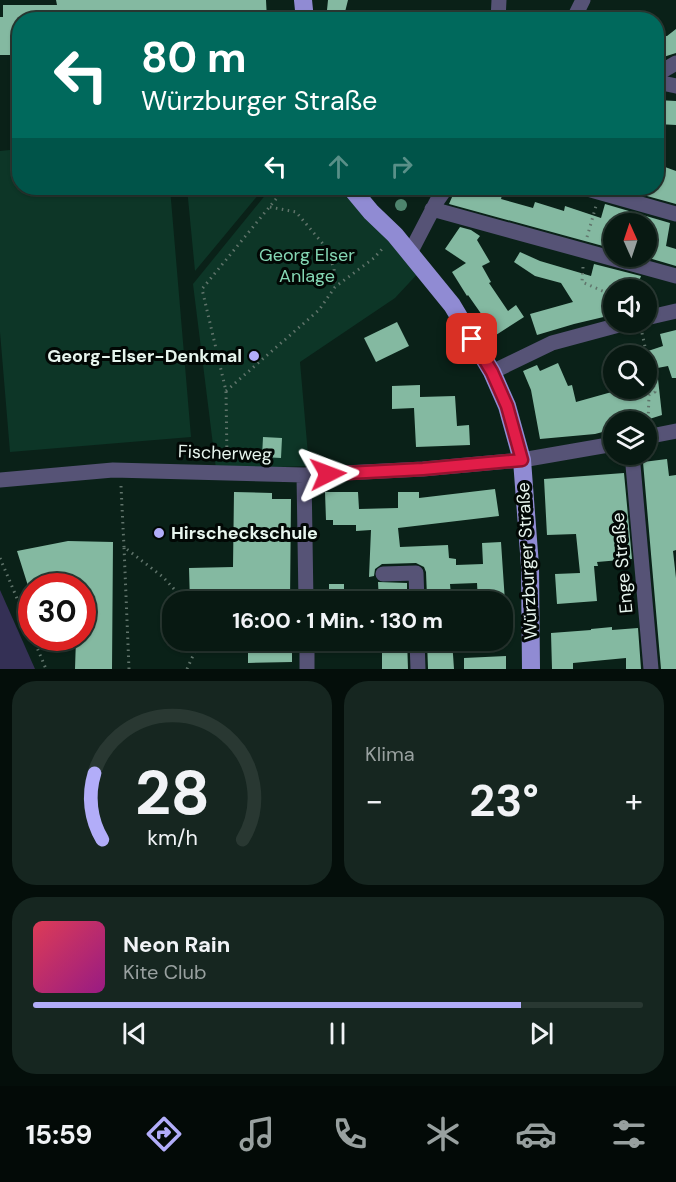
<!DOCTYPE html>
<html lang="de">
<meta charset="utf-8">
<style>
:root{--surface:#081912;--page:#162620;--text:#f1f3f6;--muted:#98a09f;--line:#293832;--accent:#b2adf9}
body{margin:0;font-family:"DM Sans",sans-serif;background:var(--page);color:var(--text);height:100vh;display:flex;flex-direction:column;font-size:22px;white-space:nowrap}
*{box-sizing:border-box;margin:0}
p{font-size:20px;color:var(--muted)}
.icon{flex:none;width:33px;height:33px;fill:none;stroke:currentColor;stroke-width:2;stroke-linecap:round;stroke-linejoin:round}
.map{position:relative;height:669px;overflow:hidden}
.details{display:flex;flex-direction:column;gap:12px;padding:12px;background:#040e0a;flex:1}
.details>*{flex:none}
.hud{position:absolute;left:12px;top:12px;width:652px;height:183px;border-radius:24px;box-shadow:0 2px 4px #0004,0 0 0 2px var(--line);background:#00695c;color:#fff;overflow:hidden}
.needle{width:39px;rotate:357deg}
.buttons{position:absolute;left:603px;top:213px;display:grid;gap:12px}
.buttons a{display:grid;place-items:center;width:54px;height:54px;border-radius:50%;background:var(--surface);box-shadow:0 2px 4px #0004,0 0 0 2px var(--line);font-size:30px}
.speed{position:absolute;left:18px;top:573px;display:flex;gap:12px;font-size:30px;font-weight:700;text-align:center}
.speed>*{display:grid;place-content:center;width:78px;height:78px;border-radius:50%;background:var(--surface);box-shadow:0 2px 4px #0004,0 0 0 2px var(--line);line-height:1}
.speed .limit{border:9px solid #d22;background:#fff;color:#111}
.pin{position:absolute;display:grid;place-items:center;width:51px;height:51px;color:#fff;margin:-26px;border-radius:12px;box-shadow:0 3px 9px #0006}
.me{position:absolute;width:66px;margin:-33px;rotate:87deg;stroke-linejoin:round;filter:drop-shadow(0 0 4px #0008)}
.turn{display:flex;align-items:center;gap:21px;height:126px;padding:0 30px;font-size:27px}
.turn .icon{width:78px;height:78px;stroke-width:2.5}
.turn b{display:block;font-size:42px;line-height:51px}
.lanes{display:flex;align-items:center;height:57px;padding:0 30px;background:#0003;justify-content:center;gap:30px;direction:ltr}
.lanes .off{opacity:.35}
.big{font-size:45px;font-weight:700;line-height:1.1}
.details .tile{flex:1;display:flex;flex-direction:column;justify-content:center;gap:9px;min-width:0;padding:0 21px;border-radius:24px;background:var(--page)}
.details .dial{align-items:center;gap:0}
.dial svg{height:156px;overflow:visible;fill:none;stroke:var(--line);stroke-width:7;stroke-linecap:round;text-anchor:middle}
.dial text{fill:var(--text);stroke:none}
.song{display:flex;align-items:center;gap:18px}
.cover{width:72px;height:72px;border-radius:9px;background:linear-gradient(135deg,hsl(350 70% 55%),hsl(310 70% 35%))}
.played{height:6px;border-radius:3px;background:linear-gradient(90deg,var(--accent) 80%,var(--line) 80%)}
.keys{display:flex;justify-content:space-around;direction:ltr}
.heat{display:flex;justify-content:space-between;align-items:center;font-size:33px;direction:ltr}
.details .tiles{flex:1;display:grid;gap:12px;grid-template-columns:1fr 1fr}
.tile:last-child{grid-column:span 2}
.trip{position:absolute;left:162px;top:591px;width:351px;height:60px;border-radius:24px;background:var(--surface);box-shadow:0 2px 4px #0004,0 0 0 2px var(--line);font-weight:700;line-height:60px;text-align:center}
.tabs{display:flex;height:96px;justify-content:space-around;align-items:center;background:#030a07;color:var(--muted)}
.tabs .icon{width:42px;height:42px}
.tabs .selected{color:var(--accent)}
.tabs b{font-size:27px;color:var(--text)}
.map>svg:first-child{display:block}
.green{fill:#0d3627}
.water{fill:#343055}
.building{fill:#84b9a1}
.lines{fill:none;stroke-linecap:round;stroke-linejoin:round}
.path{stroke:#60746b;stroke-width:3;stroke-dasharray:1.5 4.5;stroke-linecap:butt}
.street{stroke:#565376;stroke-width:15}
.primary{stroke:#908bd3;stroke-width:18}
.tree{fill:#4e856e}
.route-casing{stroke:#92132f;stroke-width:15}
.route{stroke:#e11d48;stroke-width:10}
.poi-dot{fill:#b2adf9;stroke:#020805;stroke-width:2}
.labels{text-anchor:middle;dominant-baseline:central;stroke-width:6;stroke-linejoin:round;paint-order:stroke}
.park-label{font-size:18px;fill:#85d7b4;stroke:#020805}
.poi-label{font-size:18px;font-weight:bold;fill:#e7f5ee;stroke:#020805;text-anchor:end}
.street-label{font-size:18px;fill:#e7f5ee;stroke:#020805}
</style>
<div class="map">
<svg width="676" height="669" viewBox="0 0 676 669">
<rect width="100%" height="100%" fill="#0a2118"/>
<!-- green -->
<path class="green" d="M19,149l1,39h150l21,249 -181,15 -10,-120v-181z
M187,188h77l-69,83z
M271,188h69l2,5 80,76 -27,29 -95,64 9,104 -93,3 -23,-185z"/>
<!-- water -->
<path class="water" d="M0,590l35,79h-35z"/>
<!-- building -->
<path class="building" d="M56,0h210l1,20h-247v35h-20v-38h3v-12h54z
M328,0h20l-5,20h-17z
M676,29v24l-19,6v-22l10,-1z
M657,100l19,1v24l-19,-1z
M665,167l11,4v33l-58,-16h40z
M456,188h48l-3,11 32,9 2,-6 29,9 1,-5 36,12 4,-14 65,19 -4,23 10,3v17l-34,-10h4v-32h-32v25l-165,-45z
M460,227l11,3 9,6 -3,4 13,22 -8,4 9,16 -2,1 19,28 8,-6 8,12 -28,18 -28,-40 -1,1 -15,-24 14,-9 -21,-14z
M520,252l20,9 51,15 3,-12 47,12 -5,14h-29l5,25 -38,9 -37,11 -7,-21 43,-12 -12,-19 -26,-7 -21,-14z
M397,322l12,24 -33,16 -12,-24z
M676,330v48h-4l-4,-12 -16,3 -4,-18 15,-5 -3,-12z
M558,363l10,23 4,-1 4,17 50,-14h20v-6l12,-3 4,36 -22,7h-26v7l-19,5 -55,5 -9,-49 -8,-19 14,-6 3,6z
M420,385v12l35,-1 2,30 12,-1 1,20 -54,2 -2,-39 -22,1v-23z
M263,437l19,1 -1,20 -19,-1z
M667,459l2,17 7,-1v75l-3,1 3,27v91h-15l-18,-207z
M624,473l8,86 -35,3 1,4h-4l3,35 -40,3 -2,-30 25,-1 -4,-39 -29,1 -3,-56z
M495,489l4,27 -101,12 2,19 48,-2 1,13 7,1v6l27,-1 -1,-21 19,-1 4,60h-27l-1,-19 -27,1 1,12 -24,1 -1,-25 -2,-5 -8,-4 -34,1 -7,5 -1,7 -5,1 2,-47 -15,1v-6h-23v-5h-7l-1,-28h33l1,17 39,-1v-16h21v6z
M234,492l38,1v6h19l-1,103h-100l-1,-34 44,-1z
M68,541l45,1 -1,127h-37l1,-31h6v-52h-5v-6l-34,6h-11v3h-3l-12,-38z
M378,582l29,1v15h-4v4h-24z
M329,584h15v17h-15z
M612,627v3l26,-2 3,41h-15v-11l-53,5v6h-21l-1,-36 40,-3v-1z
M254,640h38v22l-44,1v-20h6z
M382,640h25l1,29h-26z
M427,640h25l2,29h-26z
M506,656v13h-42v-11z"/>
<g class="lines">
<!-- path -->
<path class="path" d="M270,207l26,5 28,33 10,23 1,19
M587,237l9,-31
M583,267l-1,15 32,14
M642,333l13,59 -6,3 -1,28
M226,391l93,-81 16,-23 39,-29 9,-10
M227,459l-1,-68 -24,-102 83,-101
M121,486l3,61
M0,558l32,76
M33,638l13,31
M129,669l-5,-122 39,30 23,25
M187,669l13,-29"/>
<!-- street -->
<path class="street" d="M498,20l1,-20
M573,20l10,-20
M657,74l19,-11
M657,82l19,4
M584,188l92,26
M432,209l244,67
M410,253l27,-52 9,-13
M646,318l30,-7
M492,372l60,-29 78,-21
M646,437l30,-6
M632,454l19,215
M304,475l2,127
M0,480l113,-10 191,5 119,-6 99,-9 92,-16
M383,574l33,-1 1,29
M307,640v29
M417,640l1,29"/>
<!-- primary -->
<path class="primary" d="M303,0l2,20
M351,188l20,24 24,23 57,70 40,67 15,34 15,54 8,106 1,103"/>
</g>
<!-- trees -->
<circle class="tree" cx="401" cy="205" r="6"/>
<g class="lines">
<!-- route casing -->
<g class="route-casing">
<path id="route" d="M328,474l95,-5 99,-9 -15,-54 -15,-34 -20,-33"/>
</g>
<!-- route -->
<use href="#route" class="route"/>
</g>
<!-- markers -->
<g class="poi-dot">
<circle cx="254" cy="356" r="6"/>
<circle cx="159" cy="533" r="6"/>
</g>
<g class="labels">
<!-- park labels -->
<g class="park-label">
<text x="307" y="255">Georg Elser<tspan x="307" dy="21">Anlage</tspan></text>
</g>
<!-- poi labels -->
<g class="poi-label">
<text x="242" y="356">Georg-Elser-Denkmal</text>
<text x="171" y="533" text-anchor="start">Hirscheckschule</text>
</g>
<!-- street labels -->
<g class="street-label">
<text transform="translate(225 453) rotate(2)">Fischerweg</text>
<text transform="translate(527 561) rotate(-93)">Würzburger Straße</text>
<text transform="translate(622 563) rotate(-95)">Enge Straße</text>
</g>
</g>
</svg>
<div class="buttons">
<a><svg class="needle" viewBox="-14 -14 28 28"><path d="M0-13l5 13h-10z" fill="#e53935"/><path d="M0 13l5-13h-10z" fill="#98a09f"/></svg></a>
<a><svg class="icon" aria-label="sound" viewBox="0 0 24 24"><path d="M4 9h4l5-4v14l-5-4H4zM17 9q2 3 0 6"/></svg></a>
<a><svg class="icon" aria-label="search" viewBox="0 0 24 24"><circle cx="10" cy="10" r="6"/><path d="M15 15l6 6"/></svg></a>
<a><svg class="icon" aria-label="layers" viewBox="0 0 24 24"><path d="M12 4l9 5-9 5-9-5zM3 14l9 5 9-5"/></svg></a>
</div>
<div class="speed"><div class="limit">30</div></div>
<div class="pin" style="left:472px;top:339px;background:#d93025"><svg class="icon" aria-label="arrive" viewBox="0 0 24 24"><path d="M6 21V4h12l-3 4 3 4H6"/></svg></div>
<svg class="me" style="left:328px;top:474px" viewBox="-20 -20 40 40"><path d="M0-17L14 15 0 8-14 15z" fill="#e11d48" stroke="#fff" stroke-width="4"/></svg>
<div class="trip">16:00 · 1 Min. · 130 m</div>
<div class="hud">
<div class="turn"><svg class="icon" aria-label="left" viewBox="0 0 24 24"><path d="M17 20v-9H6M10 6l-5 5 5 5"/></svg><div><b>80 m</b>Würzburger Straße</div></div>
<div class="lanes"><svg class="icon" aria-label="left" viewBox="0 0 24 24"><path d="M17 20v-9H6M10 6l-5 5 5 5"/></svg><svg class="icon off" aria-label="ahead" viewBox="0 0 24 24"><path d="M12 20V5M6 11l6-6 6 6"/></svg><svg class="icon off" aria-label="right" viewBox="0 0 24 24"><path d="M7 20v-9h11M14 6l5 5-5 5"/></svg></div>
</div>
</div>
<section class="details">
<div class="tiles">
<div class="tile dial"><svg viewBox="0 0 100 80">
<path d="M14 69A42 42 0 1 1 86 69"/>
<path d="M14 69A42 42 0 0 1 10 35" stroke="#b2adf9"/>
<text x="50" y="56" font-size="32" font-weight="700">28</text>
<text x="50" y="72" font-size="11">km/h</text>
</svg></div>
<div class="tile"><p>Klima</p>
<div class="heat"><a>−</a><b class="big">23°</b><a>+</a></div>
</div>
<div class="tile">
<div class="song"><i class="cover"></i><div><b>Neon Rain</b><p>Kite Club</p></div></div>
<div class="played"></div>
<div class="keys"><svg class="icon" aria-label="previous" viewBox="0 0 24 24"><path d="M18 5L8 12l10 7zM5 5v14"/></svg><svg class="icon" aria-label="pause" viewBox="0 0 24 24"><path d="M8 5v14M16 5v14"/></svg><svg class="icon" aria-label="next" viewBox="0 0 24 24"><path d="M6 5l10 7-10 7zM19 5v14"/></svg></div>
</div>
</div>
</section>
<nav class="tabs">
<b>15:59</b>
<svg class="icon selected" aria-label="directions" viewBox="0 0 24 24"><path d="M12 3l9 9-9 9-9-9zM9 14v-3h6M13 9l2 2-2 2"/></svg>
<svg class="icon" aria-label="music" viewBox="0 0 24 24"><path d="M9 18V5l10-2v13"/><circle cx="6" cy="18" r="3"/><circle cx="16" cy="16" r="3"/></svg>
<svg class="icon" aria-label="phone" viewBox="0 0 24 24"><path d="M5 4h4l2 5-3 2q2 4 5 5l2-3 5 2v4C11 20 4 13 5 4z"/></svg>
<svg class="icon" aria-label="climate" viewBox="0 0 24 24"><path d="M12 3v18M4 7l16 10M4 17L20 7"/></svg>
<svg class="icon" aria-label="car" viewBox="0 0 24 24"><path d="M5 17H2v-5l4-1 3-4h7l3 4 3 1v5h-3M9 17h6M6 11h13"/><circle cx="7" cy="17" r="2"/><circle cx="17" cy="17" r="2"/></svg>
<svg class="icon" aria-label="filters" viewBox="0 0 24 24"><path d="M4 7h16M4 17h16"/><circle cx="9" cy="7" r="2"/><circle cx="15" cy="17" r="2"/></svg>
</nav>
